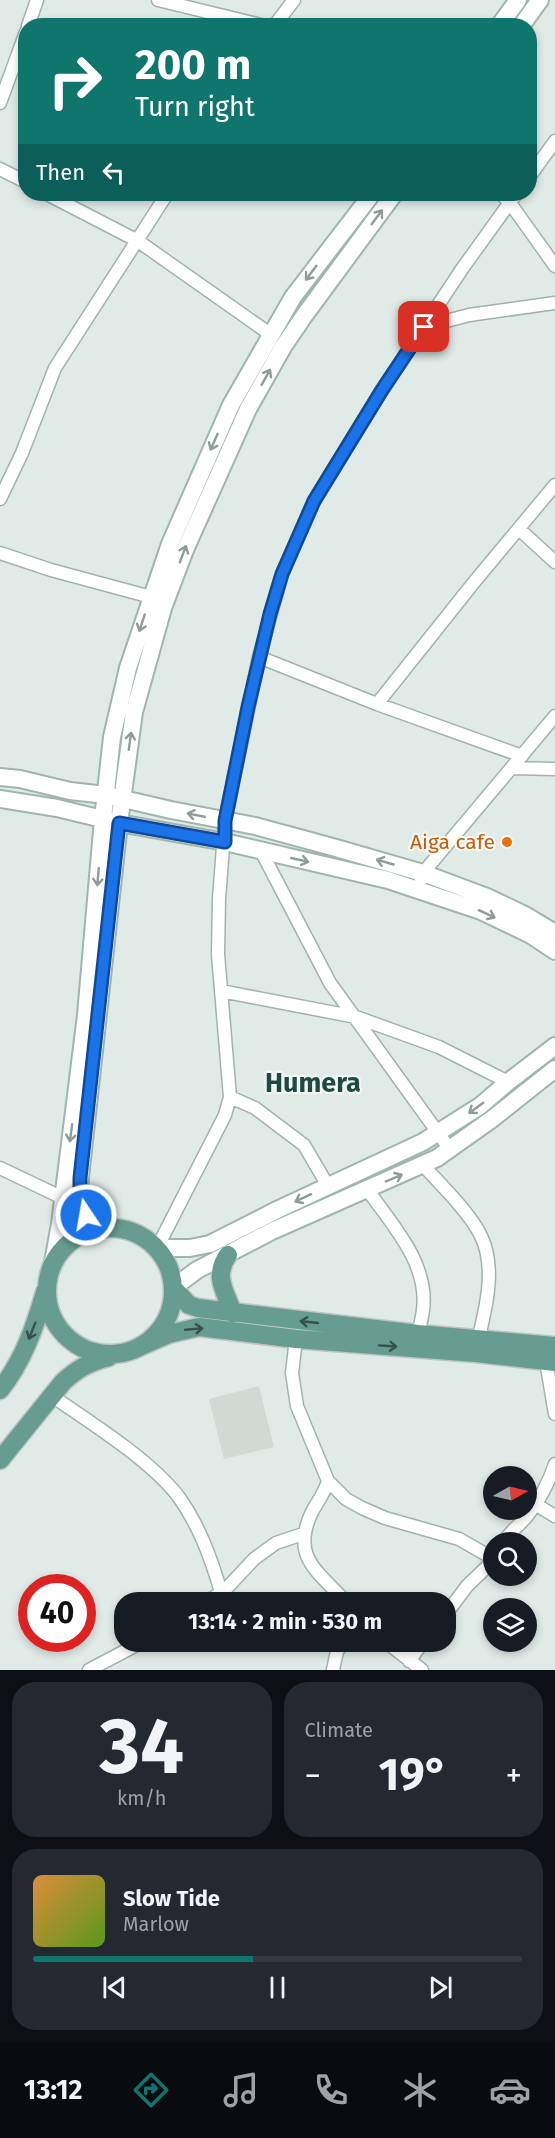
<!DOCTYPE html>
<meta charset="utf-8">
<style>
:root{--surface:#171b24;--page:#242831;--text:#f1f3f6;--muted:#9ea1a6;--line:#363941;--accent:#0f766e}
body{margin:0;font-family:"Fira Sans",sans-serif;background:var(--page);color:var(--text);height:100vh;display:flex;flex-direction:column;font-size:22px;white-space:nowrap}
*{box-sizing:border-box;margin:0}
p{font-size:20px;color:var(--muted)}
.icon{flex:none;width:33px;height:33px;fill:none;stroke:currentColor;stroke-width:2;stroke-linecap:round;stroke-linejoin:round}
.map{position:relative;height:1670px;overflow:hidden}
.drawer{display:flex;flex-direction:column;gap:12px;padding:12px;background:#0d0f14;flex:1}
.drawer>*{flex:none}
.top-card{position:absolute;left:18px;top:18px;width:519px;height:183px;border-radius:24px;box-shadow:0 3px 9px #0003;background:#0f766e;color:#fff;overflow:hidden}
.needle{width:39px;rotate:82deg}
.controls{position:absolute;left:483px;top:1466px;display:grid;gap:12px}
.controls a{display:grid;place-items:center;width:54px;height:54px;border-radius:50%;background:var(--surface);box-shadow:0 3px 9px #0003;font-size:30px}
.speed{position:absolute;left:18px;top:1574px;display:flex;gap:12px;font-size:30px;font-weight:700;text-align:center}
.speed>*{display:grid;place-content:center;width:78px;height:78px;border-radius:50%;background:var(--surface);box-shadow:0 3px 9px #0003;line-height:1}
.speed .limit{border:9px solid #d22;background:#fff;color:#111}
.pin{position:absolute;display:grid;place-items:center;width:51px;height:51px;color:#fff;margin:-26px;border-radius:12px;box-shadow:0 3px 9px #0006}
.me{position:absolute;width:66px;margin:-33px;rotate:348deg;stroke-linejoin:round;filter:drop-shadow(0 0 4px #0008)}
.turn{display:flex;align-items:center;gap:21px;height:126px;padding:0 18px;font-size:27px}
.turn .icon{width:78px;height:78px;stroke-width:2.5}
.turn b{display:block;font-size:42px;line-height:51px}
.then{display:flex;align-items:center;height:57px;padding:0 18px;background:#0003;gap:12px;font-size:22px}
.big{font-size:45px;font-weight:700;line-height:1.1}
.drawer .tile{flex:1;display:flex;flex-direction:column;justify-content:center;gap:9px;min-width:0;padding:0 21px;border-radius:24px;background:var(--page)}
.drawer .dial{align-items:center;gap:0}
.dial b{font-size:78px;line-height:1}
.song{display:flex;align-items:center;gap:18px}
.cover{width:72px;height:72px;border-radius:9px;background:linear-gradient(135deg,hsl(30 70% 55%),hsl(90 70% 35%))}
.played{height:6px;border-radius:3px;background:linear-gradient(90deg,var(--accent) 45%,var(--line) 45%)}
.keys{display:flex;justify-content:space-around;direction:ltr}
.heat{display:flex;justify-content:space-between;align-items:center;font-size:33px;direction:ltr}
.drawer .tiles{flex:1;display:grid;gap:12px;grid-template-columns:1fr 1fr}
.tile:last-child{grid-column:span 2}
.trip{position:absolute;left:114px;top:1592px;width:342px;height:60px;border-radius:24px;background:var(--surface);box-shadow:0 3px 9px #0003;font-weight:700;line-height:60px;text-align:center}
.tab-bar{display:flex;height:96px;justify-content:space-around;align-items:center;background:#090b0e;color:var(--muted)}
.tab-bar .icon{width:42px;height:42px}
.tab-bar .on{color:var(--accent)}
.tab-bar b{font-size:27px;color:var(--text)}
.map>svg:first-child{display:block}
.built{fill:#cfdad5}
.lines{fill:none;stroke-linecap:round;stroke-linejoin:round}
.street-casing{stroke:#a3b2ad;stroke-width:15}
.secondary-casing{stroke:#a0b5ae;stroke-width:20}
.primary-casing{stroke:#bdc4c2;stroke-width:21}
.street{stroke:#fff;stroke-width:12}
.secondary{stroke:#fff;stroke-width:16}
.primary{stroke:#679d90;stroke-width:18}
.oneway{stroke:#909c9a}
.oneway2{stroke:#33534b}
.route-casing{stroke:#114b97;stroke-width:15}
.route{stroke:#1a73e8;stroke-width:10}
.food-dot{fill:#e8710a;stroke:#f1f7f4;stroke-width:2}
.labels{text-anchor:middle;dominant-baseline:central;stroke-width:4.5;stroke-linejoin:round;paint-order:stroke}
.food-label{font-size:21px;fill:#c56008;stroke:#f1f7f4;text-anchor:end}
.district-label{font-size:27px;font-weight:bold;fill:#1f4a41;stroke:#f1f7f4}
</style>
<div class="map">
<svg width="555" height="1670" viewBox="0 0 555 1670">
<rect width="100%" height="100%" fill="#e0eae6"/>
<!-- built -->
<path class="built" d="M259,1386l15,61 -50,12 -15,-60z"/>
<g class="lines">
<!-- street casing -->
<g class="street-casing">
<path id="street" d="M158,0l107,26
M28,26l9,-26
M274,26l20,-26
M0,103l26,-71
M0,169l26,13
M530,176l25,-35
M47,194l91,47 132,93
M501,194l9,9 45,63
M424,327l45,-12 86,-12
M0,499l22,-46 33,-85 112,-174
M519,529l36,33
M0,553l51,17 100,27
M259,657l118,47 145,52
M377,704l98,-123 80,-96
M511,768l44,1
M260,849l70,134 119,165
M421,880l2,-7 132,-157
M221,991l135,26 83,30 69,35
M230,1097l25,11 49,37 24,41
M423,1165c18,20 47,48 58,71 16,33 4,75 -4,109
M0,1168l63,30
M367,1189c25,36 62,74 56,121 -1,8 -3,16 -5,24
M157,1248l68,-133 5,-18 -12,-143 1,-55 6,-78 34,-164 23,-83 32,-73 68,-111 80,-121 54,-75
M296,1339l-4,34 5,33 31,75 18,18 16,9 23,10 74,21 35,20
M546,1361l9,53
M52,1396c38,26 98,64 126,100 21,29 33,62 43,96
M328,1481c-5,16 -11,20 -17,33 -20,44 8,58 35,88
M535,1504l20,12
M504,1542c6,-11 15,-16 23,-26 11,-14 22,-34 28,-52
M207,1602l19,-13 28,-30 22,-16 27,-9
M446,1614l21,-28 27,-26
M385,1641l37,29
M409,1661l15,-20
M89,1670l55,-29
M333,1670l4,-19 8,-10"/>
</g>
<!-- secondary casing -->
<g class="secondary-casing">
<path id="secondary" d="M499,26l19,-26
M521,26l19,-26
M0,777l20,2 50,12 36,4 65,15 84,16 81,22 87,25 64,24 38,18 30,18
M0,799l57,9 62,15 106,19 163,38 93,31 50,24 24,16
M108,1227c-28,-10 -29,-21 -28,-49l39,-355 15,-111 29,-104 22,-58 63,-141 35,-62 21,-31 90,-122
M157,1248h33l20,-4 69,-35 144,-67 57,-36 28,-24 47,-36
M52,1268l8,-44 26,-209 17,-196 9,-82 16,-69 42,-124 61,-139 62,-108 79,-103
M173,1288l24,-18 75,-39 165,-73 55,-39 63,-50"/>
</g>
<!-- primary casing -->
<g class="primary-casing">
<path id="primary" d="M47 1291a63 63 0 1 1 126 0a63 63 0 1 1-126 0Z
M228,1255c-15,21 -3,36 5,58
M173,1288l16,17 9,3 220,26 137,12
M139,1347l30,-13 30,-7 97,12 180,14 79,9
M0,1390c23,-29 35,-63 45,-98
M0,1460l63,-78c15,-14 27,-20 46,-25"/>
</g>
<!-- street -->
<use href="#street" class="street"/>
<!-- secondary -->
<use href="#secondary" class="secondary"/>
<!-- primary -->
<use href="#primary" class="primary"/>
</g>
<!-- one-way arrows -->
<defs><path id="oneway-shaft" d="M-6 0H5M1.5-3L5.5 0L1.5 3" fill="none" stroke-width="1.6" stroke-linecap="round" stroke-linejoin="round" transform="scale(1.5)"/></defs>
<g class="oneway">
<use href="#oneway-shaft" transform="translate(377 217) rotate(-53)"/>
<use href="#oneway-shaft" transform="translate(311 273) rotate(127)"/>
<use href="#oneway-shaft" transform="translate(266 377) rotate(-61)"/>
<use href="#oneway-shaft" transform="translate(214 442) rotate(114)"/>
<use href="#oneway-shaft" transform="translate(183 554) rotate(-69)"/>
<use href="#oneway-shaft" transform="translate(142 623) rotate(108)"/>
<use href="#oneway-shaft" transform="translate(130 741) rotate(-82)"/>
<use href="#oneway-shaft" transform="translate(196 815) rotate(-169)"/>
<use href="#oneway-shaft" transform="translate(300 860) rotate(13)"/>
<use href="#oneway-shaft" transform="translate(385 862) rotate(-164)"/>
<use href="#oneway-shaft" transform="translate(98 877) rotate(95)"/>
<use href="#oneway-shaft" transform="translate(487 914) rotate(25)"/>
<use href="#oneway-shaft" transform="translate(476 1108) rotate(144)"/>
<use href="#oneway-shaft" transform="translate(71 1133) rotate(98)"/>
<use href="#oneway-shaft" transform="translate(394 1178) rotate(-23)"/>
<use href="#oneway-shaft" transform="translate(303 1198) rotate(155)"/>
</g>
<g class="oneway2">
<use href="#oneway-shaft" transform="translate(309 1322) rotate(-174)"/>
<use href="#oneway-shaft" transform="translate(194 1329) rotate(-5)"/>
<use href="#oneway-shaft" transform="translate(32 1331) rotate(112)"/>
<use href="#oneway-shaft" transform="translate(388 1346) rotate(4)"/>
</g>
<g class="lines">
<!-- route casing -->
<g class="route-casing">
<path id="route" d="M86,1215l-6,-12v-25l39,-355 106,19v-21l23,-114 22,-93 12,-40 32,-73 68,-111 42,-63"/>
</g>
<!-- route -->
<use href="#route" class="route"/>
</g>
<!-- markers -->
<circle class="food-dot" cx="507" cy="842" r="6"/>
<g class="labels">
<!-- food labels -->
<g class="food-label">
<text x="495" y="842">Aiga cafe</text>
</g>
<!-- district labels -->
<g class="district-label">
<text x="313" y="1083">Humera</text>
</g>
</g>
</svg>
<div class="controls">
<a><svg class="needle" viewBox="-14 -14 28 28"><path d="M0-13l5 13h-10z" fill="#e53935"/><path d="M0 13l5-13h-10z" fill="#9ea1a6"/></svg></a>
<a><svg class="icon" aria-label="search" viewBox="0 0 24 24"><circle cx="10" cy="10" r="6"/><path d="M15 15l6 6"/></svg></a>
<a><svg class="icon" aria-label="layers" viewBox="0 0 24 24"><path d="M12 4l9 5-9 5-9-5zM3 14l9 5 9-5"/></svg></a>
</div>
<div class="speed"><div class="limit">40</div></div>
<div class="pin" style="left:424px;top:327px;background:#d93025"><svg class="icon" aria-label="arrive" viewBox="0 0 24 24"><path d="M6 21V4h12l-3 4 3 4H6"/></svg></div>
<svg class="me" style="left:86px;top:1215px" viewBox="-20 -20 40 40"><circle r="17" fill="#1a73e8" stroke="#fff" stroke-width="3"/><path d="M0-11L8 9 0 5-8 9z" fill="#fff"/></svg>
<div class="trip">13:14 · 2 min · 530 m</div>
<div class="top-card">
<div class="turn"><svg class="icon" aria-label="right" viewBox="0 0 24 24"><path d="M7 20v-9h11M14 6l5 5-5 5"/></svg><div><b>200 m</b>Turn right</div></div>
<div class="then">Then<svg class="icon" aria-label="left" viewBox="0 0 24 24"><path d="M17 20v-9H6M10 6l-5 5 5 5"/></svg></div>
</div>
</div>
<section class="drawer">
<div class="tiles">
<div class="tile dial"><b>34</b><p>km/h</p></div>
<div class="tile"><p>Climate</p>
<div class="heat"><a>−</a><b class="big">19°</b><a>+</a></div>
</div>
<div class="tile">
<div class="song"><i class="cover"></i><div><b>Slow Tide</b><p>Marlow</p></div></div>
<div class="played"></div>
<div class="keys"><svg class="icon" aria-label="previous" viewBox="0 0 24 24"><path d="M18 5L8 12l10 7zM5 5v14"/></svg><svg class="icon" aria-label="pause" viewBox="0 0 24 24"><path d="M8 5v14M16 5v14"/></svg><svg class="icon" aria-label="next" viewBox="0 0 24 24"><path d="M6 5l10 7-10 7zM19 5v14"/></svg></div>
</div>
</div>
</section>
<nav class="tab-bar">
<b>13:12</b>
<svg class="icon on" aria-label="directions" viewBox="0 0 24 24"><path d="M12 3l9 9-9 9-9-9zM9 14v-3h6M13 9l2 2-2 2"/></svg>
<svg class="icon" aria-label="music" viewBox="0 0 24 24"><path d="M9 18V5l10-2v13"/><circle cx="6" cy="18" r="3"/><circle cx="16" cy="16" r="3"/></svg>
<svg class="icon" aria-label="phone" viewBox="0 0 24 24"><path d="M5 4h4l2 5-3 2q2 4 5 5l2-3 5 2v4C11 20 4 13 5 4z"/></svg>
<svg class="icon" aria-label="climate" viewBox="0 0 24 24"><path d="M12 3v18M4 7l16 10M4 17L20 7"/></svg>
<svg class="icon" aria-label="car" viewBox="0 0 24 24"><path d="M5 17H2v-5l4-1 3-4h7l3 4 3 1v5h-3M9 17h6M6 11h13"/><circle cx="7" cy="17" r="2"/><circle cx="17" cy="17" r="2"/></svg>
</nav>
